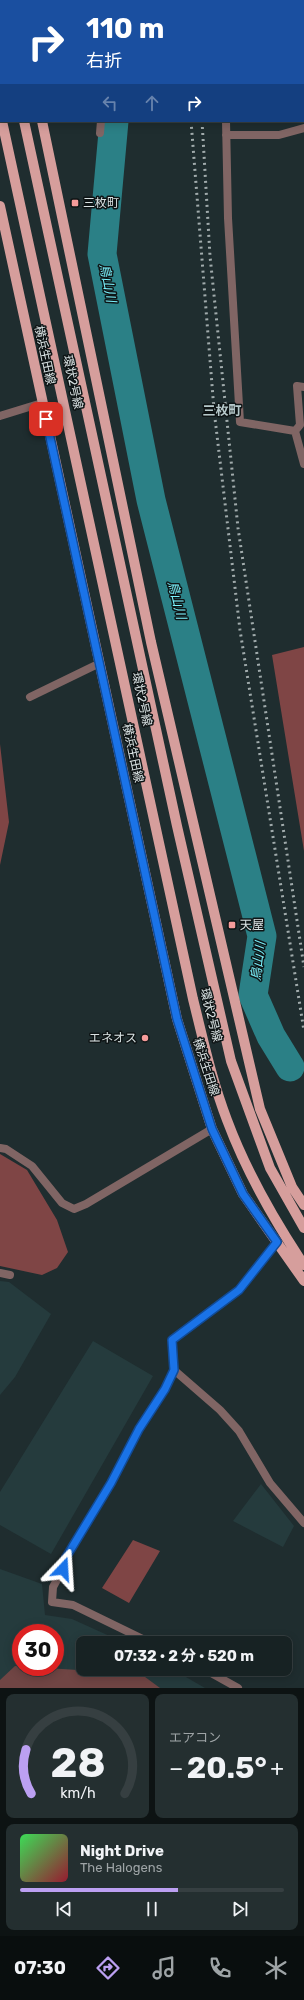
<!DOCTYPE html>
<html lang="ja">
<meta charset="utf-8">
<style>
:root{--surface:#172223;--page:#242f30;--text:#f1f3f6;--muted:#9ea4a6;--line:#363f41;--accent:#bca0f2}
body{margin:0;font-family:Rubik,"Noto Sans JP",sans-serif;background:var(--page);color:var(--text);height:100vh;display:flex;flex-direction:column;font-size:15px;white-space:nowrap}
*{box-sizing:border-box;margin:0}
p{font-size:13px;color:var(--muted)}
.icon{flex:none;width:22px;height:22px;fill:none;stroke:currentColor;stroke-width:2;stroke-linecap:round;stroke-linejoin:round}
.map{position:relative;height:1688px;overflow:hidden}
.panel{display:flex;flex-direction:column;gap:6px;padding:6px;background:#0d1313;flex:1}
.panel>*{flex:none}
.guide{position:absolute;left:0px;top:0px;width:304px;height:122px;box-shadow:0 2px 10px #0003,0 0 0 1px var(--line);background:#1a4fa0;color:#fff;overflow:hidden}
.speed{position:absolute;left:12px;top:1624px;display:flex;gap:8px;font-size:20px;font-weight:700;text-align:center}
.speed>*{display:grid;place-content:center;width:52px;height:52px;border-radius:50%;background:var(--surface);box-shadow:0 2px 10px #0003,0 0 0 1px var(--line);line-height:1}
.speed .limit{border:6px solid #d22;background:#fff;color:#111}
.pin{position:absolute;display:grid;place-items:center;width:34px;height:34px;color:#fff;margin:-17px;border-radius:8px;box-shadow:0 2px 6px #0006}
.me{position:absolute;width:44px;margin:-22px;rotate:20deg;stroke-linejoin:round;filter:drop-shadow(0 0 3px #0008)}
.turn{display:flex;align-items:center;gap:14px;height:84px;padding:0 20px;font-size:18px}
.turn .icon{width:52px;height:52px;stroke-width:2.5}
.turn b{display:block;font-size:28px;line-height:34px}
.lanes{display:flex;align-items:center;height:38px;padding:0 20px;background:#0003;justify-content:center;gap:20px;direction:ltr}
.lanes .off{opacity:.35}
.big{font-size:30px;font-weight:700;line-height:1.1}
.panel .card{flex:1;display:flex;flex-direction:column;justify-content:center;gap:6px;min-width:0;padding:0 14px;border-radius:8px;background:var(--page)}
.panel .dial{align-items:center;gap:0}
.dial svg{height:104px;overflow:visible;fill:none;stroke:var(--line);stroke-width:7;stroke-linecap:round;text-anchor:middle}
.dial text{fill:var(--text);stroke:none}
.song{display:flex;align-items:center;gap:12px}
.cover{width:48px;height:48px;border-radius:6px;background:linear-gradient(135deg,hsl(130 70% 55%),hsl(350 70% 35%))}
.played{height:4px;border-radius:2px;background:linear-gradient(90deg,var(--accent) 60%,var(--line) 60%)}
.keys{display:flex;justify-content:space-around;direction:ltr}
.heat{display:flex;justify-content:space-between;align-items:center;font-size:22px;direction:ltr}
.panel .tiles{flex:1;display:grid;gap:6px;grid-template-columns:1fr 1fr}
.card:last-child{grid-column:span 2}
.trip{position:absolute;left:76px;top:1636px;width:216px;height:40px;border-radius:8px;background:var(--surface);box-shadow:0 2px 10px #0003,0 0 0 1px var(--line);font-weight:700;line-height:40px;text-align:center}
.tabs{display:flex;height:64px;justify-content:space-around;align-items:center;background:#090e0e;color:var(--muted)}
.tabs .icon{width:28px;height:28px}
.tabs .selected{color:var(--accent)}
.tabs b{font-size:18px;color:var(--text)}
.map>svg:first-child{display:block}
.built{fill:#253b3d;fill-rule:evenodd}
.green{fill:#704544}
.forest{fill:#7f4545}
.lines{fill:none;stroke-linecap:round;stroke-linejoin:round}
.river{stroke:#2b8086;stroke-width:29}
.minor{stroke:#806564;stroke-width:8}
.primary{stroke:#d69e9c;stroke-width:10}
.rail{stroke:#a1abac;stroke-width:3;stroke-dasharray:2 4;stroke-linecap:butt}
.route-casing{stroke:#114b97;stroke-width:10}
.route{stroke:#1a73e8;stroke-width:7}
.poi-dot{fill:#f59b9a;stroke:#0e1415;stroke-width:1.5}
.labels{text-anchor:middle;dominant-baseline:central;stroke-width:3;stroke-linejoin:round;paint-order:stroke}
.poi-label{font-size:12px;fill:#d9e2e3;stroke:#0e1415;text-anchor:start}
.street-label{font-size:12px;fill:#d9e2e3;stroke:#0e1415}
.water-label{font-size:13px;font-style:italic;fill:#7bf3fd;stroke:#0e1415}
.neighbourhood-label{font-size:13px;font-weight:bold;fill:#b7c9cb;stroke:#0e1415}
</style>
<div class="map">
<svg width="304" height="1688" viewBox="0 0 304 1688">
<rect width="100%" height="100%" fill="#1f2d2f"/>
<!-- built -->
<path class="built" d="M0,1281l9,1 42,32 -36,63 -15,18z
M93,1341l60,35 -102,178 -51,-29v-33z
M261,1484l33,42 -11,21 -50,-26z
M0,1569l42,15 3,31 27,4 53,24h-42v26h89l33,19h-205zM21,1633h34v34h-34z"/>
<!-- green -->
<path class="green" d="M15,1666l126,8 19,14h-160v-8z"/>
<!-- forest -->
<path class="forest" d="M304,647v204l-32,-196z
M0,744l9,78 -9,43z
M0,1154l27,16 30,50 11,32 -11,16 -15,7 -42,-9z
M133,1540l27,11 -31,52 -27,-15z"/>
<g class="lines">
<!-- river -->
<path class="river" d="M124,0v1
M114,121l-12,133 49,246 111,436 -9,59 18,41 19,31"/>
<!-- minor -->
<path class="minor" d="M218,0v1
M105,1l5,-1
M303,56h1
M226,121l2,97 12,204 55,9 9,33
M100,133l1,-12
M226,135h53l25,-7
M0,416l42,-13
M295,431l5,-6 -3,-39 7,1
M30,697l70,-34
M0,1148l6,1 26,17 30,37 12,6 12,-5 126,-75
M277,1242l-38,48 -67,50 2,30 46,40 19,21 31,52 34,40
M0,1273l10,2
M151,1643l-78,-38 -21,-3 1,-15 10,-18 2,-10 46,-76 28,-54 26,-40 9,-19
M204,1669l34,19"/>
<!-- primary -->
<path class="primary" d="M7,0v1
M26,0v1
M0,110l1,4
M2,121l191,878c10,40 19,82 34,121 19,51 47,100 77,145
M24,121l153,705 54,235 39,107 34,60
M42,121l109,521 109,467 32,78 12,18
M0,206l177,813 35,110 31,65 61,87"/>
<!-- rail -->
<path class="rail" d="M185,0v1
M196,0v1
M191,121l23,289 26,220 64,401
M202,121l8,135 28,272 66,439"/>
</g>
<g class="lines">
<!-- route casing -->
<g class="route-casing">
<path id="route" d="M46,419l131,600 35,110 31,65 34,48 -38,48 -67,50 2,30 -9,19 -26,40 -28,54 -46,76 -2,10"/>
</g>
<!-- route -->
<use href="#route" class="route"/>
</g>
<!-- markers -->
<g class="poi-dot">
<rect x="71" y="199" width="8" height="8" rx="2"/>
<rect x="228" y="921" width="8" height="8" rx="2"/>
<circle cx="145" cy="1038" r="4"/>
</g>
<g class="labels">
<!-- poi labels -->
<g class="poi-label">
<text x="83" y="203">三枚町</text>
<text x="240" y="925">天屋</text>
<text x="137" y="1038" text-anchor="end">エネオス</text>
</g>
<!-- street labels -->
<g class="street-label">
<text transform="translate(45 355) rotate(78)">横浜生田線</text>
<text transform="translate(73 382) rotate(78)">環状2号線</text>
<text transform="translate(142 699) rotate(78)">環状2号線</text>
<text transform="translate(133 753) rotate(78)">横浜生田線</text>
<text transform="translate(211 1015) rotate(76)">環状2号線</text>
<text transform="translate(206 1067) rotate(72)">横浜生田線</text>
</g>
<!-- water labels -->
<g class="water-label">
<text transform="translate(108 283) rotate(79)">鳥山川</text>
<text transform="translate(177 600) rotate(76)">鳥山川</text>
<text transform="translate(258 961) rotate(-83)">鳥山川</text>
</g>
<!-- neighbourhood labels -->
<g class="neighbourhood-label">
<text x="222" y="410">三枚町</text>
</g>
</g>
</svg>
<div class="speed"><div class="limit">30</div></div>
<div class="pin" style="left:46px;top:419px;background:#d93025"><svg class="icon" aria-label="arrive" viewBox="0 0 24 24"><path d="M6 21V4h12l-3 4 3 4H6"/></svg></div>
<svg class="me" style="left:63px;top:1569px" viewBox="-20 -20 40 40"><path d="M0-17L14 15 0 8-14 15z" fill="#1a73e8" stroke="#fff" stroke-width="4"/></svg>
<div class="trip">07:32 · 2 分 · 520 m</div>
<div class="guide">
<div class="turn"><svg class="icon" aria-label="right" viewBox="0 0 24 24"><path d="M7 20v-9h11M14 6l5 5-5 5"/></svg><div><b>110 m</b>右折</div></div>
<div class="lanes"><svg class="icon off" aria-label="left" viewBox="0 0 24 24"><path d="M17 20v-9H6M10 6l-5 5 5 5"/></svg><svg class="icon off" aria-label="ahead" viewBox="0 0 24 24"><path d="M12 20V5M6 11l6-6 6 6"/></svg><svg class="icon" aria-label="right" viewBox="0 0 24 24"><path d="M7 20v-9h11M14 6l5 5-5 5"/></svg></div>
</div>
</div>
<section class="panel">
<div class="tiles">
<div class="card dial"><svg viewBox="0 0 100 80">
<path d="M14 69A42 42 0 1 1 86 69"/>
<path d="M14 69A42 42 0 0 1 10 35" stroke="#bca0f2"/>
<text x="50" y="56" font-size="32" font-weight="700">28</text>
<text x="50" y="72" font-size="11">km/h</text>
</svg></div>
<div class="card"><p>エアコン</p>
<div class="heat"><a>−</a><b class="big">20.5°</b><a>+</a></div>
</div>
<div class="card">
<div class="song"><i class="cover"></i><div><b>Night Drive</b><p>The Halogens</p></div></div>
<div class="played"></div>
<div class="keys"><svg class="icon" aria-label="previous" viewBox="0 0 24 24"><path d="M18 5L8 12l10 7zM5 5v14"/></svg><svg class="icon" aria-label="pause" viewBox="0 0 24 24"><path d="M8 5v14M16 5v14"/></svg><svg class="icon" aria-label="next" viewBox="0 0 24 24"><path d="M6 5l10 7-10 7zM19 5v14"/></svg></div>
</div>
</div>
</section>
<nav class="tabs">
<b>07:30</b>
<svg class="icon selected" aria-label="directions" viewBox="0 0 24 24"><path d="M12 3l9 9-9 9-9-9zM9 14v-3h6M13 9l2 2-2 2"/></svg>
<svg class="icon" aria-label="music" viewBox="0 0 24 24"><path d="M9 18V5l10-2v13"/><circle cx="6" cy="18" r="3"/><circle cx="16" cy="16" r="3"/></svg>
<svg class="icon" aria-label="phone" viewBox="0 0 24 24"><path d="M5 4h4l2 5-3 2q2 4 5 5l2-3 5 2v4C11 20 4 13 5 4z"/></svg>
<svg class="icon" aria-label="climate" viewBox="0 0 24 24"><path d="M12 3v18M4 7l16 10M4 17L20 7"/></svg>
</nav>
